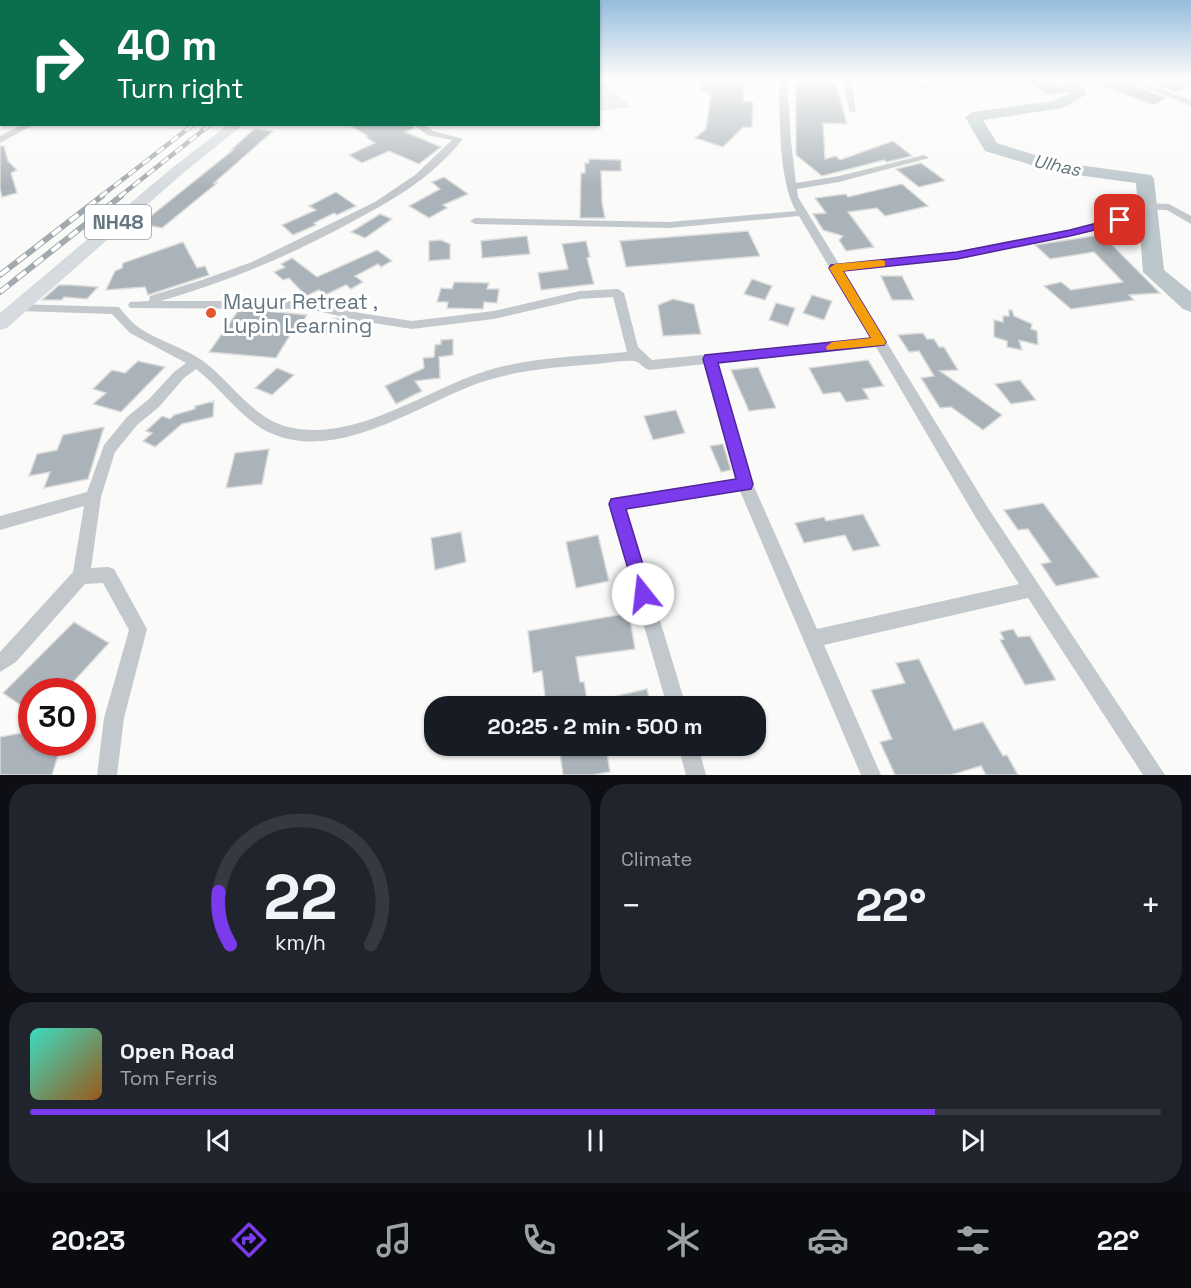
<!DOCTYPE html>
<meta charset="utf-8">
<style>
:root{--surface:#171b24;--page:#20242c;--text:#f1f3f6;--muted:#9ea1a6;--line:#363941;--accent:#7c3aed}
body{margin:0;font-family:"Space Grotesk",sans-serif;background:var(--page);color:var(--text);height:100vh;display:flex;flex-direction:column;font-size:22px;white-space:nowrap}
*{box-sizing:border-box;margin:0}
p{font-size:20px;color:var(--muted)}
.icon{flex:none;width:33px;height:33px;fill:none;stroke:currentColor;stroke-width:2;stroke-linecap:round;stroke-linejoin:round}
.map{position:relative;height:775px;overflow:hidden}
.panel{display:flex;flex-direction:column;gap:9px;padding:9px;background:#0d0f14;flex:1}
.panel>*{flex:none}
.hud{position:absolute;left:0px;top:0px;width:600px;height:126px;box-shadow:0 2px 4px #0004;background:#0b6e4f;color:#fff;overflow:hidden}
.speed{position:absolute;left:18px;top:678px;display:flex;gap:12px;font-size:30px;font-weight:700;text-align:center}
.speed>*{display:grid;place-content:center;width:78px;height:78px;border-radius:50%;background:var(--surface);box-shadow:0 2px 4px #0004;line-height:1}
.speed .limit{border:9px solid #d22;background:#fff;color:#111}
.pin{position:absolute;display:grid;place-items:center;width:51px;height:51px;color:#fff;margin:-26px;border-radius:12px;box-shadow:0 3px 9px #0006}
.me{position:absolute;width:66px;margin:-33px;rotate:344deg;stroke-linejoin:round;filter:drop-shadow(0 0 4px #0008)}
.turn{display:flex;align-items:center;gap:21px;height:126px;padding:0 18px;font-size:27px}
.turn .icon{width:78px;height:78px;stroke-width:2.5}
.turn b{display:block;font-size:42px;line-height:51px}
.big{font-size:45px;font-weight:700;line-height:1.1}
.panel .card{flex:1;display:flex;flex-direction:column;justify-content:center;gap:9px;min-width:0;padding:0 21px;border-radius:24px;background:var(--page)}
.panel .dial{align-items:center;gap:0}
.dial svg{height:156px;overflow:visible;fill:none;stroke:var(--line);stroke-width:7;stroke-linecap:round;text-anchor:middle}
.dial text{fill:var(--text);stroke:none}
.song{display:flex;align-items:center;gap:18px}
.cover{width:72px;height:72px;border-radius:9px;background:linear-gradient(135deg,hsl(170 70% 55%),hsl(30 70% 35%))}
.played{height:6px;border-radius:3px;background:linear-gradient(90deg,var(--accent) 80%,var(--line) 80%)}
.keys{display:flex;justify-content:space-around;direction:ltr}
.heat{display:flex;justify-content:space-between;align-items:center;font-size:33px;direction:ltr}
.panel .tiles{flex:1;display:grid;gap:9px;grid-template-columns:1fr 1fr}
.card:last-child{grid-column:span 2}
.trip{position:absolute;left:424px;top:696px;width:342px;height:60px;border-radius:24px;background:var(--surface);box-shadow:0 2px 4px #0004;font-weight:700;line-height:60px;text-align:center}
.menu{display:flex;height:96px;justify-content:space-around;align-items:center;background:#090b0e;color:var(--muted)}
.menu .icon{width:42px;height:42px}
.menu .current{color:var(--accent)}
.menu b{font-size:27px;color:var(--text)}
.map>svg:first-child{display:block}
.green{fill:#dadfd7}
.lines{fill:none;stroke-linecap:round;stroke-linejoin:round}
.river{fill:#bbc7cb;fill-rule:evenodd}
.building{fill:#aab3b9;stroke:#dcdcda;stroke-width:1.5}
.minor{fill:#c3c8cc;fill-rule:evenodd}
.trunk{fill:#d6dbdf;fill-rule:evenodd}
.rail-far1-casing{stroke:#a2aab0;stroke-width:4.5}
.rail-casing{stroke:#a2aab0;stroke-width:6}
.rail-far1{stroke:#fff;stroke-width:3;stroke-dasharray:9;stroke-linecap:butt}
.rail{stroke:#fff;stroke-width:4;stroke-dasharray:11;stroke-linecap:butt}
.route{fill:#7c3aed;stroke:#51269a;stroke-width:1.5}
.slow{fill:#f59e0b}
.poi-dot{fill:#e4572e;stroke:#fff;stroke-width:2}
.labels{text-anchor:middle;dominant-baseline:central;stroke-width:6;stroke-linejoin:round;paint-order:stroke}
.far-water-label{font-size:18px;font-style:italic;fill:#60757c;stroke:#fff}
.shield{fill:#fff;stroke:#939fa8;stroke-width:1.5}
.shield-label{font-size:20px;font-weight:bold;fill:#657683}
.poi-label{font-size:21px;fill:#657683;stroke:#fff;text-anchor:start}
</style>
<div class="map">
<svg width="1191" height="775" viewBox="0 0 1191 775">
<rect width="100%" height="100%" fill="#fafaf8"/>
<!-- green -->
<path class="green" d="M599,79h2l30,28 -32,4z"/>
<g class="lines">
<!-- river -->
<path class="river" d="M1060,79h15l12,15 -24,14 -80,12 14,23 60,19 94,13 3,4 10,91 27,22v20l-8,-3 -40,-37 -7,-89 -81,-11 -70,-21 -20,-34 8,-5 80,-11 17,-8z"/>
</g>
<!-- building -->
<path class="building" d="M704,79h41l-2,22 10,1 -1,26 -9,-1 -20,20 -28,-9 11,-9 5,-36 -10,-1z
M1023,79h25l21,12 -21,4z
M1085,79h30l51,19 -12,7z
M1159,79h13l17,7 -14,6 -24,-9z
M796,80l40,4 11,40 -24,-1 2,36 11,-3 4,4 53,-19 19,15 -25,6 -3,-2 -62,16 -26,-21z
M347,124h64l3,4 -9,4 36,15 -22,17 -30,-13 -27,12 -13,-8 26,-12 -9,-6 2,-1z
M254,129l19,2 -59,52h3l-55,45 -21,-4 92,-74h-2z
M0,146h4l4,15 9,9 -6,3 6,20 -15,4 -2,-9z
M589,159l32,1v11h-20l1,32 3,15h-25l1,-45h4v-10h4z
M921,163l23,17v1l-25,6 -23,-18z
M444,177l24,17 -25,11 4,3 -18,10 -20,-12 31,-17 -8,-7z
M902,184l26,22 -43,10 -8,-8 -29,4 26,35 -28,4 -7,-11 4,-4 -20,-6 -10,-16 13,-1 -11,-15 31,-4 2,3z
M336,192l20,14 -19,9 -3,-2 -20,10 2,2 -23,10 -11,-10 34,-15 -7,-4z
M380,214l12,5 -27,19 -14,-6z
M748,231l12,25 -134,11 -6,-26z
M527,236l3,18 -48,4 -1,-17z
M1093,236h10l57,57 -31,2 5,5 -63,9 -27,-23 17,-4 10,8 52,-8 -29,-30 -44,7 -15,-14z
M441,240l9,4v15l-21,2v-20z
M586,241l4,16 -3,1 7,26 -53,6 -3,-17 30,-4 -6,-25z
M183,242l14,26 8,-2 4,9 -61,20 -3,-8 -39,3 9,-19 7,-3 1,-5z
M377,250l15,11 -11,6 -3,-3 -23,12 8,6 -12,7 -5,-4 -21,10 -6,-5 -13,6 -17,-18 -6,2 -9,-8 11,-5 -4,-3 11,-6 25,19z
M881,276h21l12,24h-22z
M752,279l20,7 -7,14 -21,-6z
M454,282l35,1 -2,6h12l-2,14 -13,-1 -1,7 -36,-1 1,-6h-11l4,-14 11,1z
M59,285h11l28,2 -11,12 -23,-2 -2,3h-20z
M812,295l20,6 -8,19 -21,-7z
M673,299l21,5 7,30 -38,2 -5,-31z
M776,303l19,5 -7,18 -19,-6z
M1009,310h3l2,6 18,8 -1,5 6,2 1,14 -19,-5 3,10 -15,-3v-6l-13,-4v-17l9,2v-6h6z
M238,311h27l42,4 -11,18 -4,-1 -16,26 -67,-6z
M337,318l22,5 -35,12 -5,-12z
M923,333l4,6h7l5,8h5l14,23 -18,1 62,44 -19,15 -32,-23 -11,1 -19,-30 13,-2 -15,-25 -10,1 -11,-17z
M453,339v16l-14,2 1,21 -25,3 7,10 -26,13 -11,-18 39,-18 -1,-10 11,-1 1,-12 6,-1v-4z
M868,360l16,26 -21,3 6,10 -23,3 -6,-10 -17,2 -14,-26z
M138,361l27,6 -44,45 -28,-8 13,-11 -13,-4 19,-19 13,3z
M758,367l18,41 -27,3 -18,-41z
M277,368l17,7 -22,20 -17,-7z
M1020,380l16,20 -25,4 -16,-20z
M214,401l-1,16 -31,7 -27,23 -12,-6 9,-8 -6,-2 16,-15 8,3 4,-4 21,-6v-3z
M676,410l9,23 -32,7 -9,-24z
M104,427l-16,52 -44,9 6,-16 -21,4 8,-22 20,-4 6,-15z
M723,444l8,26 -10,2 -11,-26z
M269,449l-7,35 -36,4 9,-35z
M1043,503l56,74 -43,9 -15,-22 10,-2 -23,-33 -10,1 -14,-20z
M863,514l17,32 -27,5 -8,-16 -41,8 -9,-20 29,-6 2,4z
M461,532l5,30 -31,8 -4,-32z
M598,535l11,46 -33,7 -10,-46z
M629,613l6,36 -59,8 4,25h4l4,24h-42l-4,-35 -9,2 -5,-42z
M74,622l35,21 -45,49h-32v21l-29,-20z
M1013,629l5,8 12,-1 26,44 -31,5 -25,-45 4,-1 -4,-7z
M919,659l35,71 29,-8 20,34 4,-1 11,20h-32l-5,-9 -30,9h-56l-15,-33 12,-3 -21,-49 34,-7 -9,-20z
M647,689l4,17h-32l-3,-10z
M32,731v11h30l-10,33h-52v-38z
M559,746h47l4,26 -18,3h-29z"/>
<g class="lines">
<!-- minor -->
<path class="minor" d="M779,79h8l4,62 5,42 43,-7 85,-21 5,3 -90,24 -42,7 1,8 41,67 118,-12 113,-22 47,-12 19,-15 33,1 22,12v8l-24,-14 -28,-1 -14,13 -55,14 -113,22 -114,13 145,237 177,267h-22l-115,-177 -204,47 57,130h-20l-121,-284 -114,18 60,197h-19l-58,-202 2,-5 6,-2 119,-18 -31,-115 -56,6c-6,-2 -9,-8 -15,-9 -12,-1 -25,2 -37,3 -41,3 -82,6 -121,20 -62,23 -140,80 -208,48 -29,-15 -47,-44 -72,-63l-12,9 -25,29 -22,18 -22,27 -14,45 -10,71 17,-1 6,2 33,60 -23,89 -7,57h-20l7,-57 25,-88 -26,-47 -18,1 -69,78 -16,10v-20l73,-80 11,-66 -84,24v-14l87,-24 17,-47 23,-28 22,-18 25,-27 12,-9 -56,-30 -18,-19 -93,-3 -6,-4 2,-3 104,3c6,7 12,15 19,20 20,14 45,20 65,34 27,20 51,58 85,66 70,17 143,-42 208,-59 43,-11 88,-12 131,-16l-14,-55 -33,2 -86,20 -82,10 -52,-8 -50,-12 -180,-1 -2,-3 2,-3 19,-1 1,-5 52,-16 50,-18 123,-60 40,-27 37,-35 -25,-5 -14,-11h11l9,7 30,8c-33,41 -72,62 -117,86 -59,32 -120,57 -185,76h149l50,12 52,8 82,-10 86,-20 38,-2 6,4 14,54 14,13 219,-22 -72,-122 -130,12 -194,-4 -5,-3 5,-3 194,4 127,-11c-18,-32 -16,-95 -17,-132zM876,347l100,171 43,66 -202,45 -64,-145 -35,-121z
M843,79h8l5,34 -7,-2z
M915,79h9l7,8 -7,2z
M1010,79h9l11,8 -7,2z
M1123,79h11l57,21v6z
M1180,79h11v5z
M23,124h12l-35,19v-7z
M678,746h20l8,29h-20z"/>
<!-- trunk -->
<path class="trunk" d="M229,124h15l-62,50 -175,154 -7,2v-17l172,-145z"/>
<!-- rail-far1 casing -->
<g class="rail-far1-casing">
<path id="rail-far1" d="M100,197l94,-73
M119,197l92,-73"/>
</g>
<!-- rail casing -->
<g class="rail-casing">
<path id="rail" d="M0,275l102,-79
M0,292l121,-96"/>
</g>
<!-- rail-far1 -->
<use href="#rail-far1" class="rail-far1"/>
<!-- rail -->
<use href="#rail" class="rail"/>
</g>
<!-- sky -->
<linearGradient id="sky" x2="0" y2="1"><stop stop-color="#96bcdc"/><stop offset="0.42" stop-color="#fdfdfc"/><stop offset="1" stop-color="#fdfdfc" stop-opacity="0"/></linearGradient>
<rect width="1191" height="188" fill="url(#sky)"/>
<!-- route -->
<path class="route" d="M1120,217l4,1v5l-54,13 -113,23 -114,12 43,71 -2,3 -166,18 35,121 -2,5 -6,1 -119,19 26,85 -3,6 -6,2 -6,-2 -28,-96 2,-5 125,-20 -33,-120 2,-4 166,-17 -42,-70 2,-3 126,-13 113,-22z"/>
<!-- slow -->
<path class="slow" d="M881,260l4,1v5l-42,5 43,71 -2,3 -57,5 -1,-3 6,-5 39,-4 -42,-70 6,-4z"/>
<!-- markers -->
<circle class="poi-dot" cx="211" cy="313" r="6"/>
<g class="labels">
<!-- far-water labels -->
<g class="far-water-label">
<text transform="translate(1057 165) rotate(12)">Ulhas</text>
</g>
<!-- shield labels -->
<rect class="shield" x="85" y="205" width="66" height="34" rx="4.5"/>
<g class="shield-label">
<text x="118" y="222">NH48</text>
</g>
<!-- poi labels -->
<g class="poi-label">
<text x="223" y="301">Mayur Retreat ,<tspan x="223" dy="24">Lupin Learning</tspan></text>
</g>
</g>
</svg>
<div class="speed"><div class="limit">30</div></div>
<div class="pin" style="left:1120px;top:220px;background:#d93025"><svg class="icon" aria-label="arrive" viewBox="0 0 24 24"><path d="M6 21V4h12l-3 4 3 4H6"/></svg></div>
<svg class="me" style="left:643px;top:594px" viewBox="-20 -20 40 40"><circle r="19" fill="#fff"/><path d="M0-13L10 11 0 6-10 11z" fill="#7c3aed"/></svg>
<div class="trip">20:25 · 2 min · 500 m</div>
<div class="hud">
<div class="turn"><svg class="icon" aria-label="right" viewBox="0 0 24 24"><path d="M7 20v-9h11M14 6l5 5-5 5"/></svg><div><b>40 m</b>Turn right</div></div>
</div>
</div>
<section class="panel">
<div class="tiles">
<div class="card dial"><svg viewBox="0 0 100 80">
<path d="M14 69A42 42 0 1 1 86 69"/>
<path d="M14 69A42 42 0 0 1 8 42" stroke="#7c3aed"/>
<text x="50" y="56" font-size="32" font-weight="700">22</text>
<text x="50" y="72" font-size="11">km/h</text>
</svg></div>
<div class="card"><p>Climate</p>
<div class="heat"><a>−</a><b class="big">22°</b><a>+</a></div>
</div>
<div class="card">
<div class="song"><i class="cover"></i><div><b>Open Road</b><p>Tom Ferris</p></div></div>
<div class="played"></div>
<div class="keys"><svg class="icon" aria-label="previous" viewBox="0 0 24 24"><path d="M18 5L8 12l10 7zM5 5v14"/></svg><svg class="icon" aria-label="pause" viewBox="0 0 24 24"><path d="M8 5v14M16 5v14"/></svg><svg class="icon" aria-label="next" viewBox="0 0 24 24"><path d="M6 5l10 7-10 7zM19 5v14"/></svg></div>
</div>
</div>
</section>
<nav class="menu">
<b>20:23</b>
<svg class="icon current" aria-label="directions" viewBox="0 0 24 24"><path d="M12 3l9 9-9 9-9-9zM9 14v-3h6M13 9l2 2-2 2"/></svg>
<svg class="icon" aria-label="music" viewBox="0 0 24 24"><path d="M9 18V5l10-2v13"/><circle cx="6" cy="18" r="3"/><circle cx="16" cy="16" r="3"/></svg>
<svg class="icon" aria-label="phone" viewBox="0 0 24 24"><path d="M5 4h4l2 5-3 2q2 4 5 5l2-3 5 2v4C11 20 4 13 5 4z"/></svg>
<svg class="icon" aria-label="climate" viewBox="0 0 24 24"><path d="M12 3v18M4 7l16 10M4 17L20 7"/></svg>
<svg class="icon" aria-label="car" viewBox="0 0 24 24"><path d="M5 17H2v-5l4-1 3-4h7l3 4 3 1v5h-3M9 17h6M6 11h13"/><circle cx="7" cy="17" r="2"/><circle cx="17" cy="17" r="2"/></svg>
<svg class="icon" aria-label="filters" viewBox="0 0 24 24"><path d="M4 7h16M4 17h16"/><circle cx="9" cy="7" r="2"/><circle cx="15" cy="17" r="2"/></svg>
<b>22°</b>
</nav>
